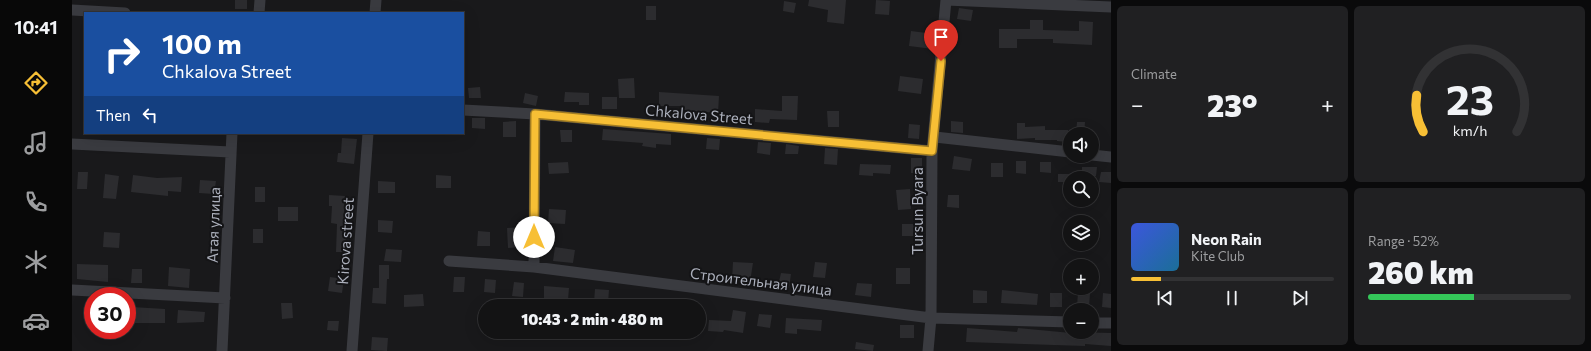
<!DOCTYPE html>
<meta charset="utf-8">
<style>
:root{--surface:#131314;--page:#202022;--text:#f1f3f6;--muted:#9d9ea0;--line:#323234;--accent:#f7bf35}
body{margin:0;font-family:Commissioner,sans-serif;background:var(--page);color:var(--text);height:100vh;display:flex;flex-direction:column;font-size:15px;white-space:nowrap}
*{box-sizing:border-box;margin:0}
p{font-size:13px;color:var(--muted)}
.icon{flex:none;width:22px;height:22px;fill:none;stroke:currentColor;stroke-width:2;stroke-linecap:round;stroke-linejoin:round}
.map{position:relative;flex:1;overflow:hidden}
.side{display:flex;flex-direction:column;gap:6px;padding:6px;background:#0a0a0b;width:480px}
.side>*{flex:none}
.banner{position:absolute;left:12px;top:12px;width:380px;height:122px;border-radius:0px;box-shadow:0 4px 16px #0002,0 0 0 1px var(--line);background:#1a4fa0;color:#fff;overflow:hidden}
.fabs{position:absolute;left:991px;top:127px;display:grid;gap:8px}
.fabs a{display:grid;place-items:center;width:36px;height:36px;border-radius:50%;background:var(--surface);box-shadow:0 4px 16px #0002,0 0 0 1px var(--line);font-size:20px}
.speed{position:absolute;left:12px;top:287px;display:flex;gap:8px;font-size:20px;font-weight:700;text-align:center}
.speed>*{display:grid;place-content:center;width:52px;height:52px;border-radius:50%;background:var(--surface);box-shadow:0 4px 16px #0002,0 0 0 1px var(--line);line-height:1}
.speed .limit{border:6px solid #d22;background:#fff;color:#111}
.pin{position:absolute;display:grid;place-items:center;width:34px;height:34px;color:#fff;margin:-41px -17px;border-radius:50% 50% 50% 0;rotate:-45deg;box-shadow:0 0 4px #0007}
.pin .icon{rotate:45deg}
.me{position:absolute;width:44px;margin:-22px;rotate:0deg;stroke-linejoin:round;filter:drop-shadow(0 0 3px #0008)}
.turn{display:flex;align-items:center;gap:14px;height:84px;padding:0 12px;font-size:18px}
.turn .icon{width:52px;height:52px;stroke-width:2.5}
.turn b{display:block;font-size:28px;line-height:34px}
.then{display:flex;align-items:center;height:38px;padding:0 12px;background:#0003;gap:8px;font-size:15px}
.big{font-size:30px;font-weight:800;line-height:1.1}
.side .tile{flex:1;display:flex;flex-direction:column;justify-content:center;gap:6px;min-width:0;padding:0 14px;border-radius:6px;background:var(--page)}
.side .dial{align-items:center;gap:0}
.dial svg{height:104px;overflow:visible;fill:none;stroke:var(--line);stroke-width:7;stroke-linecap:round;text-anchor:middle}
.dial text{fill:var(--text);stroke:none}
.song{display:flex;align-items:center;gap:12px}
.cover{width:48px;height:48px;border-radius:6px;background:linear-gradient(135deg,hsl(230 70% 55%),hsl(200 70% 35%))}
.played{height:4px;border-radius:2px;background:linear-gradient(90deg,var(--accent) 15%,var(--line) 15%)}
.keys{display:flex;justify-content:space-around;direction:ltr}
.heat{display:flex;justify-content:space-between;align-items:center;font-size:22px;direction:ltr}
.charge{height:6px;border-radius:3px;background:linear-gradient(90deg,#34c759 52%,var(--line) 0)}
.side .tiles{flex:1;display:grid;gap:6px;grid-template-columns:repeat(2,1fr)}
.trip{position:absolute;left:406px;top:299px;width:228px;height:40px;border-radius:20px;background:var(--surface);box-shadow:0 4px 16px #0002,0 0 0 1px var(--line);font-weight:800;line-height:40px;text-align:center}
main{display:flex;flex:1;min-height:0}
.tab-bar{display:flex;flex-direction:column;width:72px;justify-content:space-around;align-items:center;background:#080808;color:var(--muted)}
.tab-bar .icon{width:28px;height:28px}
.tab-bar .on{color:var(--accent)}
.tab-bar b{font-size:18px;color:var(--text)}
.map>svg:first-child{display:block}
.building{fill:#2c2c2f}
.lines{fill:none;stroke-linecap:round;stroke-linejoin:round}
.minor{stroke:#3a3b40;stroke-width:11}
.route-casing{stroke:#a17c22;stroke-width:10}
.route{stroke:#f7bf35;stroke-width:7}
.labels{text-anchor:middle;dominant-baseline:central;stroke-width:4;stroke-linejoin:round;paint-order:stroke}
.street-label{font-size:15px;fill:#abafbb;stroke:#141416}
</style>
<main>
<nav class="tab-bar">
<b>10:41</b>
<svg class="icon on" aria-label="directions" viewBox="0 0 24 24"><path d="M12 3l9 9-9 9-9-9zM9 14v-3h6M13 9l2 2-2 2"/></svg>
<svg class="icon" aria-label="music" viewBox="0 0 24 24"><path d="M9 18V5l10-2v13"/><circle cx="6" cy="18" r="3"/><circle cx="16" cy="16" r="3"/></svg>
<svg class="icon" aria-label="phone" viewBox="0 0 24 24"><path d="M5 4h4l2 5-3 2q2 4 5 5l2-3 5 2v4C11 20 4 13 5 4z"/></svg>
<svg class="icon" aria-label="climate" viewBox="0 0 24 24"><path d="M12 3v18M4 7l16 10M4 17L20 7"/></svg>
<svg class="icon" aria-label="car" viewBox="0 0 24 24"><path d="M5 17H2v-5l4-1 3-4h7l3 4 3 1v5h-3M9 17h6M6 11h13"/><circle cx="7" cy="17" r="2"/><circle cx="17" cy="17" r="2"/></svg>
</nav>
<div class="map">
<svg width="1039" height="351" viewBox="0 0 1039 351">
<rect width="100%" height="100%" fill="#19191b"/>
<!-- building -->
<path class="building" d="M163,0h12v9h-12z
M737,0h37l-2,24 -17,-2 1,-12 -20,-4z
M804,0l14,1 -1,14 -14,-1z
M712,1l12,2 -2,10 -11,-2z
M574,6h10v14h-10z
M887,8l14,2 -2,11 -14,-2z
M958,20h13v10l36,1v-10l14,1 -1,23 -39,-2v-4h-36v9h-18v-19h31z
M839,31l23,3 -1,15 -24,-3z
M828,76l23,3 -2,15 -23,-3z
M562,78l1,20h-16l-1,-19z
M408,87l1,11h-12l-1,-10z
M493,92l24,1v12h-10v-3h-15z
M587,92l60,4 -1,17 -36,-3v-4h-23z
M453,93l13,3 -2,10 -13,-3z
M710,96h16l-1,24 -27,-1 -1,4 -14,-1v-13l27,2z
M530,97h15v12h-15z
M755,111h12v16h-11z
M400,118h13v11l-13,-1z
M444,121v16h-13v-15z
M879,121l12,1v11l-12,-1z
M1005,122h8l-1,12h-8z
M945,123h8v4l20,-1v4h23v12l-11,-1v-1h-22v-2l-18,1z
M837,124l11,1 -1,14 -11,-1z
M531,129l68,5v11l-15,-1v4l-14,-2 1,-3 -41,-3z
M488,130h12v12h-11z
M270,138l15,1 -3,25 -17,-2 1,-9h3z
M635,138l13,1 -1,11 -13,-1z
M686,142l13,1 -1,12 -13,-2z
M714,144l13,2 -1,8h-13z
M753,148l13,1 -1,16 -13,-1z
M882,156l18,3 -2,12 -18,-2z
M839,158h11v15h-11z
M944,161h10v13l-10,-1z
M496,162l1,11 -20,1 -1,-11z
M968,162h11v11l-11,-1z
M919,163h12v14h-12z
M788,164l31,1 -1,9 -17,-1v3l-14,-1z
M1010,167h15l-1,9h-14z
M6,172h10l-1,17h-10z
M1029,172h10v11l-12,-1z
M33,174l14,2 -3,23 -13,-1z
M986,174h11v8h-11z
M61,175l24,3 25,-1 -1,15 -13,-1v5l-37,-4z
M364,175l15,1v12h-15z
M128,180l16,1 -2,13 -15,-1z
M306,181l17,1v11h-17z
M183,187h10v15h-10z
M838,189l1,20 -13,1 -2,-20z
M257,195l16,1 -1,17h4l-3,39h-9l1,-28 -6,-1 1,-17h-3z
M876,195h11v13l-12,-1z
M206,207h20v14h-20z
M477,209l17,1 -1,14 -17,-1z
M306,220l15,1 -1,12 -14,-1z
M830,224h15v12h-15z
M449,227v20l-13,1 -1,-20z
M181,229h10v14h-10z
M406,231l12,1v14h-13z
M32,232l16,1 -1,15 -16,-1z
M483,247l20,3 -2,13 -20,-2z
M314,249l16,1 -1,12 -17,-1z
M661,262l20,1 -3,19 -18,-2z
M743,262l12,1 -2,15 -12,-1z
M5,264l31,1v17l-31,-3z
M307,265h10v14h-2l-1,25 -14,-1 1,-15h6z
M97,267l21,2 -1,19 -21,-2z
M824,268h14v16h-14z
M60,269h10v14h-11z
M709,273l10,1 -2,14 -11,-2z
M258,277l14,2 -2,14 -14,-2z
M382,277h11l-1,15h-11z
M413,279l11,1 -1,13 -11,-1z
M442,282l10,1 -1,14 -11,-1z
M785,283l15,1 -1,13 -16,-2z
M472,286l25,2 -1,12h-24z
M523,289l14,1 -1,13 -14,-1z
M901,290l14,1v12h-14z
M930,290l36,4 -1,11 -36,-2z
M978,293h12v14h-12z
M1006,293l12,1 -1,13 -12,-1z
M1031,293l8,1v14l-9,-1z
M351,294l1,12 -20,1v-12z
M209,303h11l1,15 -11,1z
M60,307l33,2v14h-34z
M106,310l27,2 -1,10 -27,1z
M661,310l13,2 -3,21 -19,-3 -1,2 -15,-1 1,-11 22,1z
M687,314l13,1 -2,13 -13,-2z
M714,318l36,2 -1,11 -24,-2v5l-12,-1z
M256,321h11l-1,10 -11,-1z
M828,325h14v13h-14z
M895,328l50,4 1,-4 53,5v-1l40,1v13l-26,-2v2l-119,-4z
M300,337l16,1 -1,13 -16,-1z
M784,342l18,3 -1,6 -18,-2z"/>
<g class="lines">
<!-- minor -->
<path class="minor" d="M874,0l165,7
M0,10l53,3
M187,13l1,-13
M303,13l1,-13
M391,110l72,4 397,37
M863,137l135,15
M0,144l158,8
M1020,155l19,2
M377,261l85,6 397,51 139,4
M462,267l1,-153
M0,290l153,8
M1020,323h19
M150,351l10,-218
M280,351l16,-218
M856,351l3,-33 1,-167 14,-151"/>
</g>
<g class="lines">
<!-- route casing -->
<g class="route-casing">
<path id="route" d="M462,237l1,-123 397,37 9,-90"/>
</g>
<!-- route -->
<use href="#route" class="route"/>
</g>
<g class="labels">
<!-- street labels -->
<g class="street-label">
<text transform="translate(627 114) rotate(5)">Chkalova Street</text>
<text transform="translate(845 211) rotate(-90)">Tursun Byara</text>
<text transform="translate(141 225) rotate(-88)">Атая улица</text>
<text transform="translate(273 241) rotate(-86)">Kirova street</text>
<text transform="translate(689 281) rotate(7)">Строительная улица</text>
</g>
</g>
</svg>
<div class="fabs">
<a><svg class="icon" aria-label="sound" viewBox="0 0 24 24"><path d="M4 9h4l5-4v14l-5-4H4zM17 9q2 3 0 6"/></svg></a>
<a><svg class="icon" aria-label="search" viewBox="0 0 24 24"><circle cx="10" cy="10" r="6"/><path d="M15 15l6 6"/></svg></a>
<a><svg class="icon" aria-label="layers" viewBox="0 0 24 24"><path d="M12 4l9 5-9 5-9-5zM3 14l9 5 9-5"/></svg></a>
<a>+</a>
<a>−</a>
</div>
<div class="speed"><div class="limit">30</div></div>
<div class="pin" style="left:869px;top:61px;background:#d93025"><svg class="icon" aria-label="arrive" viewBox="0 0 24 24"><path d="M6 21V4h12l-3 4 3 4H6"/></svg></div>
<svg class="me" style="left:462px;top:237px" viewBox="-20 -20 40 40"><circle r="19" fill="#fff"/><path d="M0-13L10 11 0 6-10 11z" fill="#f7bf35"/></svg>
<div class="trip">10:43 · 2 min · 480 m</div>
<div class="banner">
<div class="turn"><svg class="icon" aria-label="right" viewBox="0 0 24 24"><path d="M7 20v-9h11M14 6l5 5-5 5"/></svg><div><b>100 m</b>Chkalova Street</div></div>
<div class="then">Then<svg class="icon" aria-label="left" viewBox="0 0 24 24"><path d="M17 20v-9H6M10 6l-5 5 5 5"/></svg></div>
</div>
</div>
<section class="side">
<div class="tiles">
<div class="tile"><p>Climate</p>
<div class="heat"><a>−</a><b class="big">23°</b><a>+</a></div>
</div>
<div class="tile dial"><svg viewBox="0 0 100 80">
<path d="M14 69A42 42 0 1 1 86 69"/>
<path d="M14 69A42 42 0 0 1 9 41" stroke="#f7bf35"/>
<text x="50" y="56" font-size="32" font-weight="700">23</text>
<text x="50" y="72" font-size="11">km/h</text>
</svg></div>
<div class="tile">
<div class="song"><i class="cover"></i><div><b>Neon Rain</b><p>Kite Club</p></div></div>
<div class="played"></div>
<div class="keys"><svg class="icon" aria-label="previous" viewBox="0 0 24 24"><path d="M18 5L8 12l10 7zM5 5v14"/></svg><svg class="icon" aria-label="pause" viewBox="0 0 24 24"><path d="M8 5v14M16 5v14"/></svg><svg class="icon" aria-label="next" viewBox="0 0 24 24"><path d="M6 5l10 7-10 7zM19 5v14"/></svg></div>
</div>
<div class="tile"><p>Range · 52%</p><b class="big">260 km</b><div class="charge"></div></div>
</div>
</section>
</main>
